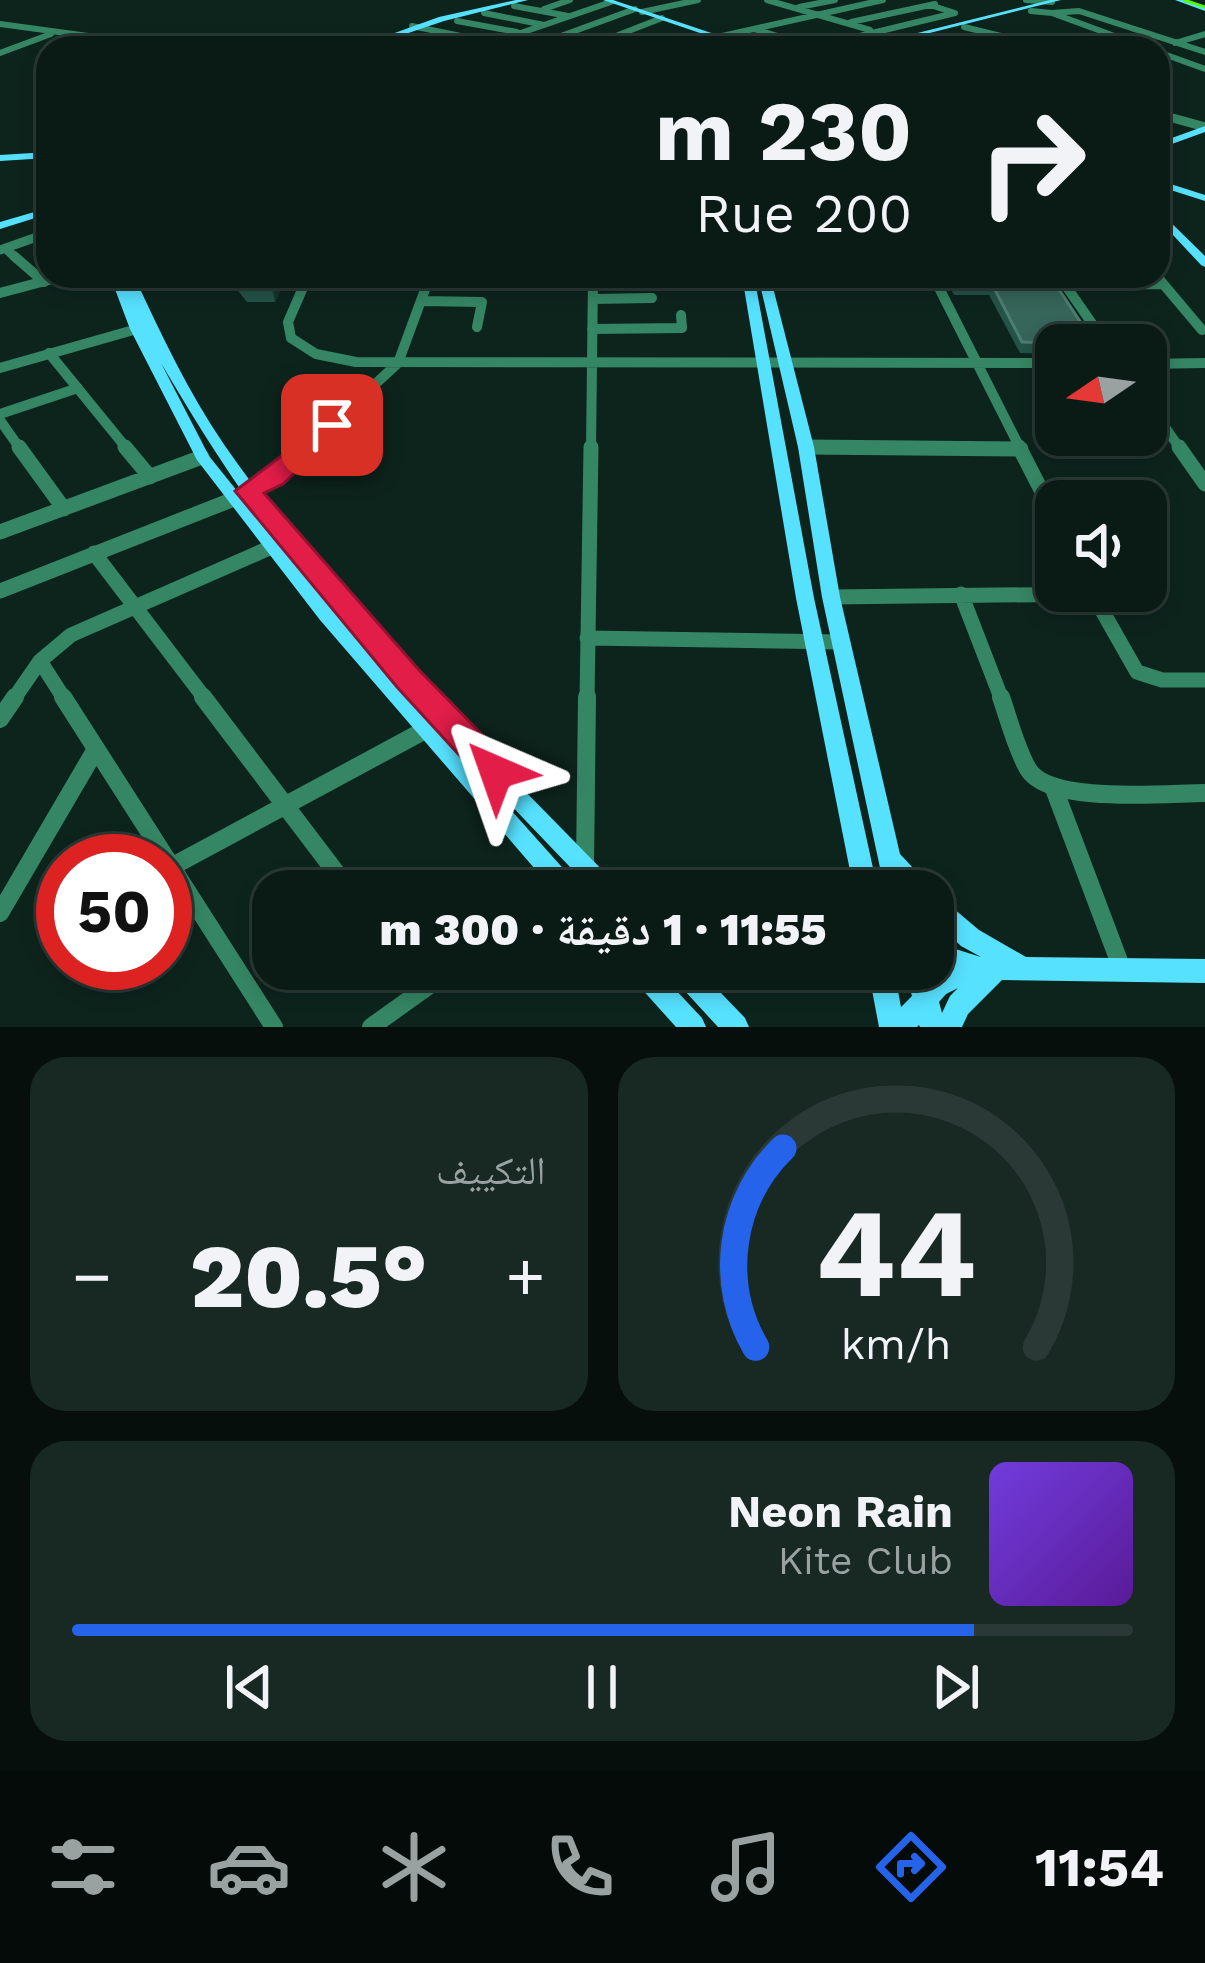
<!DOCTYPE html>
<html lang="ar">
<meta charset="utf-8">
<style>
:root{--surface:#0a1b16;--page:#182823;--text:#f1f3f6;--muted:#99a1a1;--line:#2a3935;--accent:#2563eb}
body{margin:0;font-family:"Work Sans","Noto Naskh Arabic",sans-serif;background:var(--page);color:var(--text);direction:rtl;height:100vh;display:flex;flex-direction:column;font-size:45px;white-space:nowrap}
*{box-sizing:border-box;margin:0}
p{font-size:39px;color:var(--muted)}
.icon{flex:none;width:66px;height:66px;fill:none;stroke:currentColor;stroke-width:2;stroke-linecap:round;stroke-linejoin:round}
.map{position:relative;height:1027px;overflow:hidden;direction:ltr}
.details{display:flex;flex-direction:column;gap:30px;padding:30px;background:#060f0c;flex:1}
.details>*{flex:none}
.hud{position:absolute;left:36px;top:36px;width:1134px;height:252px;border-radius:36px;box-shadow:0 6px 18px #0003,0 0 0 3px var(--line);direction:rtl;background:#0a1b16;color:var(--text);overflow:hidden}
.needle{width:78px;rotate:257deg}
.buttons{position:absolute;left:1035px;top:324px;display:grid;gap:24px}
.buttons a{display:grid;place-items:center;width:132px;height:132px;border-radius:24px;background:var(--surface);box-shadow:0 6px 18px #0003,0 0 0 3px var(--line);font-size:60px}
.speed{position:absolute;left:36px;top:834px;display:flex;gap:24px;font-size:60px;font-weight:700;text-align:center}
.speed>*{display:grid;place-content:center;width:156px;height:156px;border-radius:50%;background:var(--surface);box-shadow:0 6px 18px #0003,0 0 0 3px var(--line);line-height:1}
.speed .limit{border:18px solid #d22;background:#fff;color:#111}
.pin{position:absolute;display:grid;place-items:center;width:102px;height:102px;color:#fff;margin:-51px;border-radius:24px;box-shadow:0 6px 18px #0006}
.me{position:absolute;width:132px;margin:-66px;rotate:317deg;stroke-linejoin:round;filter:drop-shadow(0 0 9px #0008)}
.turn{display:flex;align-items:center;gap:42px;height:252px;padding:0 60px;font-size:54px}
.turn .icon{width:156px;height:156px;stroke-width:2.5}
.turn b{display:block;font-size:84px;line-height:102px}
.big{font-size:90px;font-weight:800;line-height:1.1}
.details .widget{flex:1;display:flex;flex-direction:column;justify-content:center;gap:18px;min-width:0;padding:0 42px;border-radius:36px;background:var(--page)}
.details .dial{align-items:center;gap:0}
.dial svg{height:312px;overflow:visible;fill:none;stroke:var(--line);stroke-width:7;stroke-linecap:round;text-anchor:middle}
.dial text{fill:var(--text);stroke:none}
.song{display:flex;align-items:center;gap:36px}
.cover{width:144px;height:144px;border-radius:18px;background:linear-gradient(135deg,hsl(260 70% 55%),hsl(270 70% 35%))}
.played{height:12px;border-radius:6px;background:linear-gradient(90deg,var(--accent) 85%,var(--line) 85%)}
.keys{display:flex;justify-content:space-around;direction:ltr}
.heat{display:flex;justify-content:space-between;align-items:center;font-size:66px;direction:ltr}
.details .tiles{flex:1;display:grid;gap:30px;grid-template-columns:1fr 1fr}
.widget:last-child{grid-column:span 2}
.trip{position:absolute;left:252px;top:870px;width:702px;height:120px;border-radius:36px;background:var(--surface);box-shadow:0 6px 18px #0003,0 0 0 3px var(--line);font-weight:800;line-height:120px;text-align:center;direction:rtl}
.menu{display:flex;height:192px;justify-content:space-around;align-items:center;background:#040b09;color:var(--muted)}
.menu .icon{width:84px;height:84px}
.menu .on{color:var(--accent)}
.menu b{font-size:54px;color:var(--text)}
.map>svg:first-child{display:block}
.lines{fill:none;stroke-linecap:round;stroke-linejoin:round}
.minor-far4{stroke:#358665;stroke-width:6}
.minor-far3{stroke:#358665;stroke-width:9}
.minor-far2{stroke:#358665;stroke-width:10}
.minor-far1{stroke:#358665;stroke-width:15}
.minor{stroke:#358665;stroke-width:18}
.major{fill:#56e1ff;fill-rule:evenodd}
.tram{stroke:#57fa00;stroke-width:3}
.wall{fill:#245347}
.shaded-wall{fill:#13382e}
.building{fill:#366559;stroke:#4e7e70;stroke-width:3}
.route{fill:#e11d48;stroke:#92132f;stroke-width:3}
</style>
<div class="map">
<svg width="1205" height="1027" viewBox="0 0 1205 1027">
<rect width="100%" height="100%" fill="#0d241d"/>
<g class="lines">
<!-- minor-far4 -->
<path class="minor-far4" d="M767,0l103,30
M1026,0l26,2
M514,6l54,10
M799,7l36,-7
M544,9l26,-9
M1031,11l21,2 95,35
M642,12l56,-12
M484,13l60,12
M1052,13l27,-2 126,41
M457,21l60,11
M851,22l84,-18
M0,24l176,24
M412,26l107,22
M964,27l87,21
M754,29l60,18 141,-34 -25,-8
M380,36l57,12
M1041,36l36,9
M718,37l165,-37
M550,40l85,-31
M903,40l29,8
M1175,43l30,-9
M477,48l134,-46
M585,48l77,-30
M966,48h5
M1158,52l47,17
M0,53l51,-19"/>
<!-- minor-far3 -->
<path class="minor-far3" d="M1158,114l47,13
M6,249l11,10
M0,250l48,-17"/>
<!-- minor-far2 -->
<path class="minor-far2" d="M14,256l30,26
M308,276l-20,46 3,16 25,16 40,8 700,1
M819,276l115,1
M933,276l88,174
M1059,276l48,69
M1159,279l43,51
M118,281l42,-5
M1065,285l98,-1
M0,293l64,-17
M593,299l59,-1
M421,301l61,1 -5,25
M592,329l90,-1 -1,-13
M49,353l79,97
M1146,364l59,-1
M0,368l137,-39
M1146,400l35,50
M0,414l78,-26
M0,420l21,30
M806,447l215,2
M304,450l94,-87 32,-87
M591,450l2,-174"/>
<!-- minor-far1 -->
<path class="minor-far1" d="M19,447l45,62
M125,447l25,30
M806,447l215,2
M1019,447l37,72
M1179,447l26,37
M0,532l202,-75
M94,553l112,147
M0,591l234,-92 40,-21 34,-31
M1091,591l46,81 25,8h43
M961,594l41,106
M831,597l262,-3
M587,638l254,4
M40,661l25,39
M13,700l27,-39 31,-26 203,-89
M587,700l4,-253"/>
<!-- minor -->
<path class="minor" d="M63,697l211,330
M203,697l147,194
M1001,697c8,23 15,51 27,72 21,36 139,24 177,24
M0,719l15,-22
M1053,786l69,183
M585,866l2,-169
M171,867l256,-138
M0,913l96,-164
M407,969l16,21
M371,1027l81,-58"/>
<!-- major -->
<path class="major" d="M516,0h12l-84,21 -80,27h-11l86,-31z
M603,0h10l143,48h-12z
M1050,0h11l-191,48h-13z
M1175,0h10l20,7v4z
M1205,126v6l-47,17v-6z
M48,152v6l-48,3v-6z
M1158,180l47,15v6l-47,-15z
M48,208v6l-48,15v-7z
M1158,210l47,46v11l-4,-2 -43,-46z
M110,276h24c27,58 54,116 91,170 112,161 255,298 391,438l4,7h-27c-112,-118 -229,-234 -326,-365 -39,-52 -73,-107 -106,-163l48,93 125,156 243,272 4,7h-27l-234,-271 -123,-160 -67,-131z
M742,276h12l60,322 64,293h-24l-58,-293z
M758,276h12l44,171 26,150 60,257 28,30 4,7h-47l-63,-294 -24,-150z
M933,895l8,3 38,32 47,27 179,2v24l-203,-3 -34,34 -6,13h-42l-1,-2 -2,2h-38l-11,-58h26l7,38 11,-11 -8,-27h26l2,7 14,-7 -13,-5v-22l48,15 -20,-11 -28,-26zM958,988l-8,8 -8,17 -3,-11 7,-8z
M627,969h29l46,49 4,9h-30l-45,-50z
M668,969h30l47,49 4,9h-31l-46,-50z"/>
<!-- tram -->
<path class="tram" d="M1184,0l21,7"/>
</g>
<!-- wall -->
<path class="wall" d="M226,276h61l-12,26h-28z
M944,276h106l45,69h-39v9l-36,-1 -31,-58h-35z"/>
<!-- shaded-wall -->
<path class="shaded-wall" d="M918,40l-1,8h-31z
M272,276h15l-12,26 -4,-22z"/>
<!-- building -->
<path class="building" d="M894,35l24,5 -32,8h-45z
M239,276h33l-1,4h-29z
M951,276h99l45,68 -73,-2 -30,-58h-36z"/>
<!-- route -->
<path class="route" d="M332,418l8,2v10l-57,54 -19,9 155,177 90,92 5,10 -5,10 -13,4 -12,-4 -87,-95 -162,-196z"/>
</svg>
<div class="buttons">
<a><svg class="needle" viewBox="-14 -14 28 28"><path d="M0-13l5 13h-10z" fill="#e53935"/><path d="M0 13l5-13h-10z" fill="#99a1a1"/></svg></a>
<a><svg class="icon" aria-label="sound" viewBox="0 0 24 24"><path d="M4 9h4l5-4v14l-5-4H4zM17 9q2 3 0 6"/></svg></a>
</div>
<div class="speed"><div class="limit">50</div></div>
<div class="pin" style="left:332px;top:425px;background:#d93025"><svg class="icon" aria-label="arrive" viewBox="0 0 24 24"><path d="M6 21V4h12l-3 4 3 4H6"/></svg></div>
<svg class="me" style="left:496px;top:772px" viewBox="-20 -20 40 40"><path d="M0-17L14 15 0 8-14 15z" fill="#e11d48" stroke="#fff" stroke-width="4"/></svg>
<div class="trip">11:55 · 1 دقيقة · 300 m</div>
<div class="hud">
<div class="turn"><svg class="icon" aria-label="right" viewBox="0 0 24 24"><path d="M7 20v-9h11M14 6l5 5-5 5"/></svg><div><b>230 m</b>Rue 200</div></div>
</div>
</div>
<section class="details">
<div class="tiles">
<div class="widget dial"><svg viewBox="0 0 100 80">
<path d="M14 69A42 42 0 1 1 86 69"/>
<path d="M14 69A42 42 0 0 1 21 18" stroke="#2563eb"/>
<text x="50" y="56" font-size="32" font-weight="700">44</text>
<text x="50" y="72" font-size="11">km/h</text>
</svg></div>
<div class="widget"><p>التكييف</p>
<div class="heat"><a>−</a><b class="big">20.5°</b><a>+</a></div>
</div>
<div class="widget">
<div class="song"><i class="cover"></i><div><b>Neon Rain</b><p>Kite Club</p></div></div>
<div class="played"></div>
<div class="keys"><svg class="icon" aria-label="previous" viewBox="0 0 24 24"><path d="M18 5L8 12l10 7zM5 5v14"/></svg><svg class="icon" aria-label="pause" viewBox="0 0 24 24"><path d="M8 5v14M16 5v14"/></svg><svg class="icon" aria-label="next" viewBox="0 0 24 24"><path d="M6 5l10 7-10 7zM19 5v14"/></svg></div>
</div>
</div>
</section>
<nav class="menu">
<b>11:54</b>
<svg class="icon on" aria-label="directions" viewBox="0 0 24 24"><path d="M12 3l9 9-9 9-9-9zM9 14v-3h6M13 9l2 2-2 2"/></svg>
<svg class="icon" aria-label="music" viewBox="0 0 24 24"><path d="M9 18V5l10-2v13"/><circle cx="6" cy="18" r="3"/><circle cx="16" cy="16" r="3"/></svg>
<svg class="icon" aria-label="phone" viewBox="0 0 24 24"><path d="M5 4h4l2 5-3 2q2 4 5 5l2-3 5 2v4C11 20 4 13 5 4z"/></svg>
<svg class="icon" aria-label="climate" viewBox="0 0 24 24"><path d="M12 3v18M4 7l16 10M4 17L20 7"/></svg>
<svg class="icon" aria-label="car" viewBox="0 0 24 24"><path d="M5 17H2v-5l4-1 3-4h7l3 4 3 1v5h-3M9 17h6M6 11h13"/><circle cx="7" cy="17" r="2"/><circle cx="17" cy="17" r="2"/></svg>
<svg class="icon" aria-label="filters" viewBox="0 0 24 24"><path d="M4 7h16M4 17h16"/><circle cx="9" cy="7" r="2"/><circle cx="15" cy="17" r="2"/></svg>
</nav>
